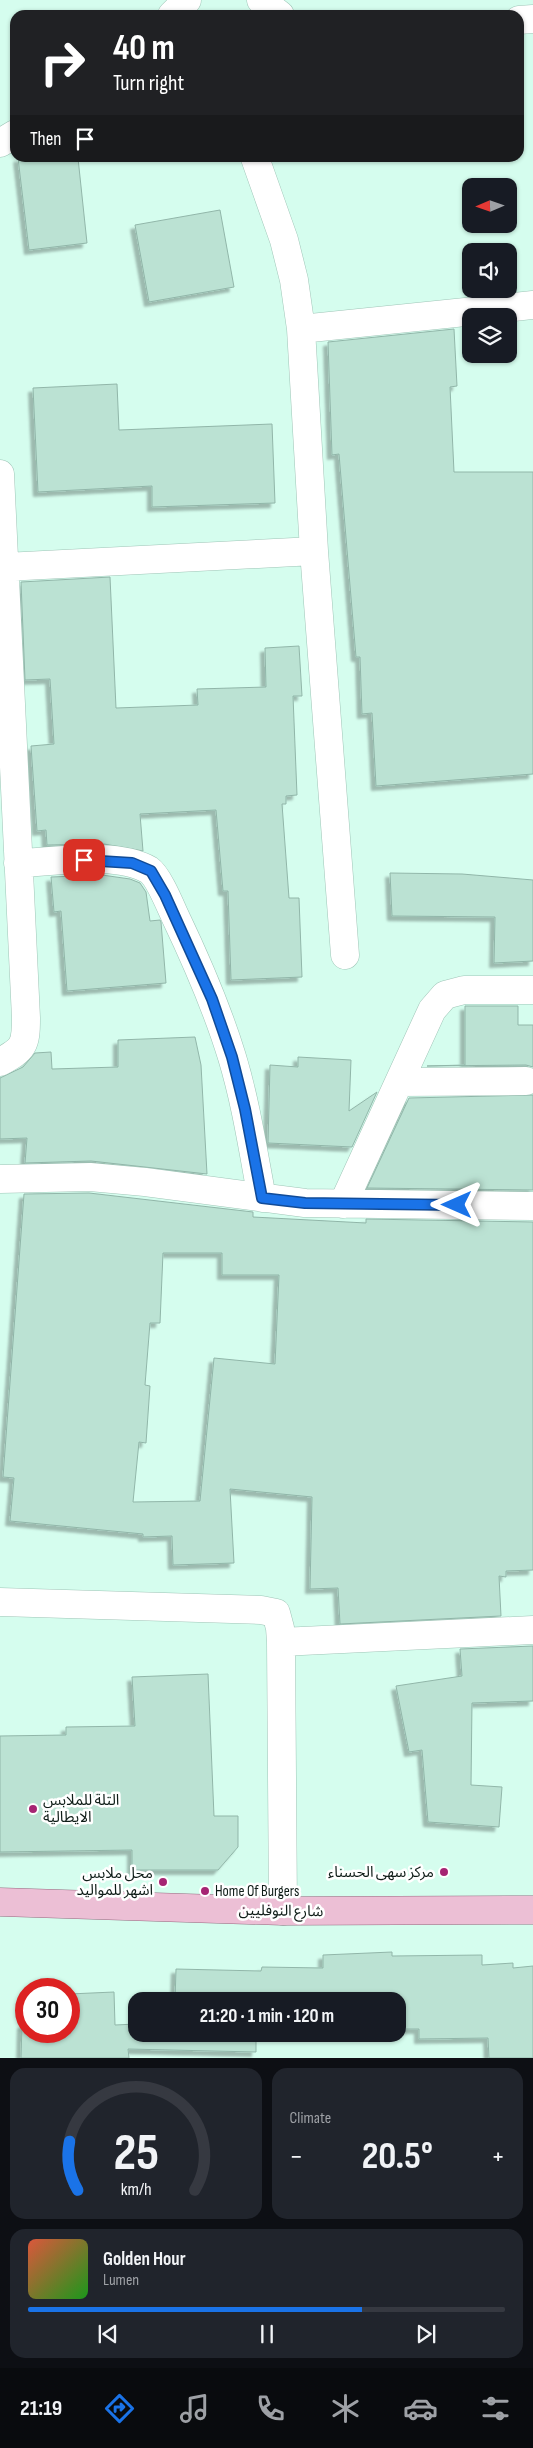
<!DOCTYPE html>
<meta charset="utf-8">
<style>
:root{--surface:#171b24;--page:#20242c;--text:#f1f3f6;--muted:#9ea1a6;--line:#363941;--accent:#1a73e8}
body{margin:0;font-family:"Sofia Sans Condensed","Noto Sans Arabic",sans-serif;background:var(--page);color:var(--text);height:100vh;display:flex;flex-direction:column;font-size:19px;white-space:nowrap}
*{box-sizing:border-box;margin:0}
p{font-size:16px;color:var(--muted)}
.icon{flex:none;width:28px;height:28px;fill:none;stroke:currentColor;stroke-width:2;stroke-linecap:round;stroke-linejoin:round}
.map{position:relative;height:2058px;overflow:hidden}
.side{display:flex;flex-direction:column;gap:10px;padding:10px;background:#0d0f14;flex:1}
.side>*{flex:none}
.banner{position:absolute;left:10px;top:10px;width:514px;height:152px;border-radius:15px;box-shadow:0 1px 4px #0004;background:#202124;color:#fff;overflow:hidden}
.needle{width:32px;rotate:268deg}
.fabs{position:absolute;left:462px;top:178px;display:grid;gap:10px}
.fabs a{display:grid;place-items:center;width:55px;height:55px;border-radius:10px;background:var(--surface);box-shadow:0 1px 4px #0004;font-size:25px}
.speed{position:absolute;left:15px;top:1978px;display:flex;gap:10px;font-size:25px;font-weight:700;text-align:center}
.speed>*{display:grid;place-content:center;width:65px;height:65px;border-radius:50%;background:var(--surface);box-shadow:0 1px 4px #0004;line-height:1}
.speed .limit{border:8px solid #d22;background:#fff;color:#111}
.pin{position:absolute;display:grid;place-items:center;width:42px;height:42px;color:#fff;margin:-21px;border-radius:10px;box-shadow:0 2px 8px #0006}
.me{position:absolute;width:55px;margin:-28px;rotate:270deg;stroke-linejoin:round;filter:drop-shadow(0 0 4px #0008)}
.turn{display:flex;align-items:center;gap:18px;height:105px;padding:0 20px;font-size:22px}
.turn .icon{width:65px;height:65px;stroke-width:2.5}
.turn b{display:block;font-size:35px;line-height:42px}
.then{display:flex;align-items:center;height:48px;padding:0 20px;background:#0003;gap:10px;font-size:19px}
.big{font-size:38px;font-weight:700;line-height:1.1}
.side .tile{flex:1;display:flex;flex-direction:column;justify-content:center;gap:8px;min-width:0;padding:0 18px;border-radius:15px;background:var(--page)}
.side .dial{align-items:center;gap:0}
.dial svg{height:130px;overflow:visible;fill:none;stroke:var(--line);stroke-width:7;stroke-linecap:round;text-anchor:middle}
.dial text{fill:var(--text);stroke:none}
.song{display:flex;align-items:center;gap:15px}
.cover{width:60px;height:60px;border-radius:8px;background:linear-gradient(135deg,hsl(10 70% 55%),hsl(120 70% 35%))}
.played{height:5px;border-radius:2px;background:linear-gradient(90deg,var(--accent) 70%,var(--line) 70%)}
.keys{display:flex;justify-content:space-around;direction:ltr}
.heat{display:flex;justify-content:space-between;align-items:center;font-size:28px;direction:ltr}
.side .tiles{flex:1;display:grid;gap:10px;grid-template-columns:1fr 1fr}
.tile:last-child{grid-column:span 2}
.trip{position:absolute;left:128px;top:1992px;width:278px;height:50px;border-radius:15px;background:var(--surface);box-shadow:0 1px 4px #0004;font-weight:700;line-height:50px;text-align:center}
.menu{display:flex;height:80px;justify-content:space-around;align-items:center;background:#090b0e;color:var(--muted)}
.menu .icon{width:35px;height:35px}
.menu .on{color:var(--accent)}
.menu b{font-size:22px;color:var(--text)}
.map>svg:first-child{display:block}
.building{fill:#bbe2d3;stroke:#91b6a9;fill-rule:evenodd;filter:url(#shadow)}
.lines{fill:none;stroke-linecap:round;stroke-linejoin:round}
.street-casing{stroke:#9fc5b7;stroke-width:29}
.primary-casing{stroke:#966b80;stroke-width:29}
.street{stroke:#fff;stroke-width:28}
.primary{stroke:#ecbfd5;stroke-width:28}
.route-casing{stroke:#114b97;stroke-width:12}
.route{stroke:#1a73e8;stroke-width:9}
.poi-dot{fill:#a62473;stroke:#fff;stroke-width:2}
.labels{text-anchor:middle;dominant-baseline:central;stroke-width:5;stroke-linejoin:round;paint-order:stroke}
.poi-label{font-size:15px;fill:#0e1c17;stroke:#fff;text-anchor:start}
.street-label{font-size:15px;fill:#0e1c17;stroke:#fff}
</style>
<div class="map">
<svg width="533" height="2058" viewBox="0 0 533 2058">
<defs>
<filter id="shadow"><feDropShadow dx="-4.5" dy="4.5" stdDeviation="1" flood-color="#0004"/></filter>
</defs>
<rect width="100%" height="100%" fill="#d5fdee"/>
<!-- building -->
<path class="building" d="M18,158h60l9,85 -58,7z
M220,210l14,77 -85,15 -14,-77z
M454,329l3,57 -7,1 4,85h79v302l-157,12 -4,-73 -10,1 -2,-57h-4l-17,-203 -7,1 -4,-113z
M117,384l2,46 153,-6 3,79 -123,4v-21l-114,6 -5,-104z
M110,577l6,131 82,-3 -1,-16 69,-2 -1,-39 34,-2 3,50h-9l4,99 -11,1v8h-4l7,94h10l3,79 -71,3 -3,-89h-5l-7,-81 -76,4 3,37 -39,-7 -57,1 -1,-15 -9,1 -6,-85 23,-2 -4,-65 -25,1 -4,-98z
M390,873l72,1 71,6v81l-39,2 1,-46 -103,-1z
M102,875l28,4 10,4 6,9 4,29 10,-1 1,2 5,61 -99,8 -6,-80 -7,1 -3,-35z
M465,1006h53v19h15v42l-7,-2 -99,1 38,-1z
M195,1037l6,28 6,109 -116,-13 -66,2 2,-25 -27,1v-61l23,-11 12,-14 16,-1 1,17 66,-2v-27z
M298,1057l53,3 -2,51 28,-19 -25,55 -84,-4 2,-78 28,2z
M533,1095v95l-166,-2 42,-90z
M89,1193l164,19v5l113,6v-4l167,3v348l-27,1v6l-7,-1 2,40 -161,8 -2,-36 -28,1 2,-92 -82,-8 4,74 -61,2 -1,-29 -29,1v-3l-133,-13 4,-43 -11,-1 21,-283zM163,1253h59v22h57l-4,89 -61,-6 -14,143 -67,1 6,-60 7,1 4,-57 -5,-1 5,-62h10z
M533,1646v55l-61,2 -1,82 31,2 -3,40 -71,-5 -6,-72 -13,2 -13,-66 66,-10 -2,-27z
M208,1674l6,142h24v31l-20,23h-86v-20l-132,2v-116l66,-1v-8l69,-1 -3,-49z
M392,1952v4l90,-1v10l31,-2v5l20,-2v92h-44l-1,-20 -69,1v-10h-20l-1,-28h-223l1,-32 85,2 1,-4 61,1v-13z
M114,1992l1,33 21,-1v10h120v18l-128,-3 1,9h-108l1,-34h4v7h43v-37z"/>
<g class="lines">
<!-- street casing -->
<g class="street-casing">
<path id="street" d="M261,0l19,15
M172,15l15,-15
M519,20l14,-1
M0,143l15,-9
M255,158l29,82 10,40 7,49 13,222 31,404
M301,329l232,-24
M0,474l26,544c0,27 -2,31 -26,44
M5,567l309,-16
M18,863c37,-1 97,-12 131,7 9,6 21,35 26,46 22,46 42,92 57,141 14,46 21,94 30,141
M400,1082l126,-1
M0,1179l90,-2 55,5 160,21 228,3
M343,1204l89,-194 13,-15 19,-5h69
M0,1602l261,8 15,3 4,15 1,14 2,269
M281,1642l252,-12"/>
</g>
<!-- primary casing -->
<g class="primary-casing">
<path id="primary" d="M0,1902l283,9 250,-1"/>
</g>
<!-- street -->
<use href="#street" class="street"/>
<!-- primary -->
<use href="#primary" class="primary"/>
</g>
<g class="lines">
<!-- route casing -->
<g class="route-casing">
<path id="route" d="M84,860l48,3 19,8 14,24 47,104 20,58 13,52 17,89 43,5 152,2"/>
</g>
<!-- route -->
<use href="#route" class="route"/>
</g>
<!-- markers -->
<g class="poi-dot">
<circle cx="33" cy="1809" r="5"/>
<circle cx="444" cy="1872" r="5"/>
<circle cx="163" cy="1882" r="5"/>
<circle cx="205" cy="1891" r="5"/>
</g>
<g class="labels">
<!-- poi labels -->
<g class="poi-label">
<text x="43" y="1800">التلة للملابس<tspan x="43" dy="17">الايطالية</tspan></text>
<text x="434" y="1872" text-anchor="end">مركز سهى الحسناء</text>
<text x="153" y="1873" text-anchor="end">محل ملابس<tspan x="153" dy="17">اشهر للمواليد</tspan></text>
<text x="215" y="1891">Home Of Burgers</text>
</g>
<!-- street labels -->
<g class="street-label">
<text transform="translate(281 1911) rotate(1)">شارع النوفليين</text>
</g>
</g>
</svg>
<div class="fabs">
<a><svg class="needle" viewBox="-14 -14 28 28"><path d="M0-13l5 13h-10z" fill="#e53935"/><path d="M0 13l5-13h-10z" fill="#9ea1a6"/></svg></a>
<a><svg class="icon" aria-label="sound" viewBox="0 0 24 24"><path d="M4 9h4l5-4v14l-5-4H4zM17 9q2 3 0 6"/></svg></a>
<a><svg class="icon" aria-label="layers" viewBox="0 0 24 24"><path d="M12 4l9 5-9 5-9-5zM3 14l9 5 9-5"/></svg></a>
</div>
<div class="speed"><div class="limit">30</div></div>
<div class="pin" style="left:84px;top:860px;background:#d93025"><svg class="icon" aria-label="arrive" viewBox="0 0 24 24"><path d="M6 21V4h12l-3 4 3 4H6"/></svg></div>
<svg class="me" style="left:457px;top:1205px" viewBox="-20 -20 40 40"><path d="M0-17L14 15 0 8-14 15z" fill="#1a73e8" stroke="#fff" stroke-width="4"/></svg>
<div class="trip">21:20 · 1 min · 120 m</div>
<div class="banner">
<div class="turn"><svg class="icon" aria-label="right" viewBox="0 0 24 24"><path d="M7 20v-9h11M14 6l5 5-5 5"/></svg><div><b>40 m</b>Turn right</div></div>
<div class="then">Then<svg class="icon" aria-label="arrive" viewBox="0 0 24 24"><path d="M6 21V4h12l-3 4 3 4H6"/></svg></div>
</div>
</div>
<section class="side">
<div class="tiles">
<div class="tile dial"><svg viewBox="0 0 100 80">
<path d="M14 69A42 42 0 1 1 86 69"/>
<path d="M14 69A42 42 0 0 1 9 39" stroke="#1a73e8"/>
<text x="50" y="56" font-size="32" font-weight="700">25</text>
<text x="50" y="72" font-size="11">km/h</text>
</svg></div>
<div class="tile"><p>Climate</p>
<div class="heat"><a>−</a><b class="big">20.5°</b><a>+</a></div>
</div>
<div class="tile">
<div class="song"><i class="cover"></i><div><b>Golden Hour</b><p>Lumen</p></div></div>
<div class="played"></div>
<div class="keys"><svg class="icon" aria-label="previous" viewBox="0 0 24 24"><path d="M18 5L8 12l10 7zM5 5v14"/></svg><svg class="icon" aria-label="pause" viewBox="0 0 24 24"><path d="M8 5v14M16 5v14"/></svg><svg class="icon" aria-label="next" viewBox="0 0 24 24"><path d="M6 5l10 7-10 7zM19 5v14"/></svg></div>
</div>
</div>
</section>
<nav class="menu">
<b>21:19</b>
<svg class="icon on" aria-label="directions" viewBox="0 0 24 24"><path d="M12 3l9 9-9 9-9-9zM9 14v-3h6M13 9l2 2-2 2"/></svg>
<svg class="icon" aria-label="music" viewBox="0 0 24 24"><path d="M9 18V5l10-2v13"/><circle cx="6" cy="18" r="3"/><circle cx="16" cy="16" r="3"/></svg>
<svg class="icon" aria-label="phone" viewBox="0 0 24 24"><path d="M5 4h4l2 5-3 2q2 4 5 5l2-3 5 2v4C11 20 4 13 5 4z"/></svg>
<svg class="icon" aria-label="climate" viewBox="0 0 24 24"><path d="M12 3v18M4 7l16 10M4 17L20 7"/></svg>
<svg class="icon" aria-label="car" viewBox="0 0 24 24"><path d="M5 17H2v-5l4-1 3-4h7l3 4 3 1v5h-3M9 17h6M6 11h13"/><circle cx="7" cy="17" r="2"/><circle cx="17" cy="17" r="2"/></svg>
<svg class="icon" aria-label="filters" viewBox="0 0 24 24"><path d="M4 7h16M4 17h16"/><circle cx="9" cy="7" r="2"/><circle cx="15" cy="17" r="2"/></svg>
</nav>
